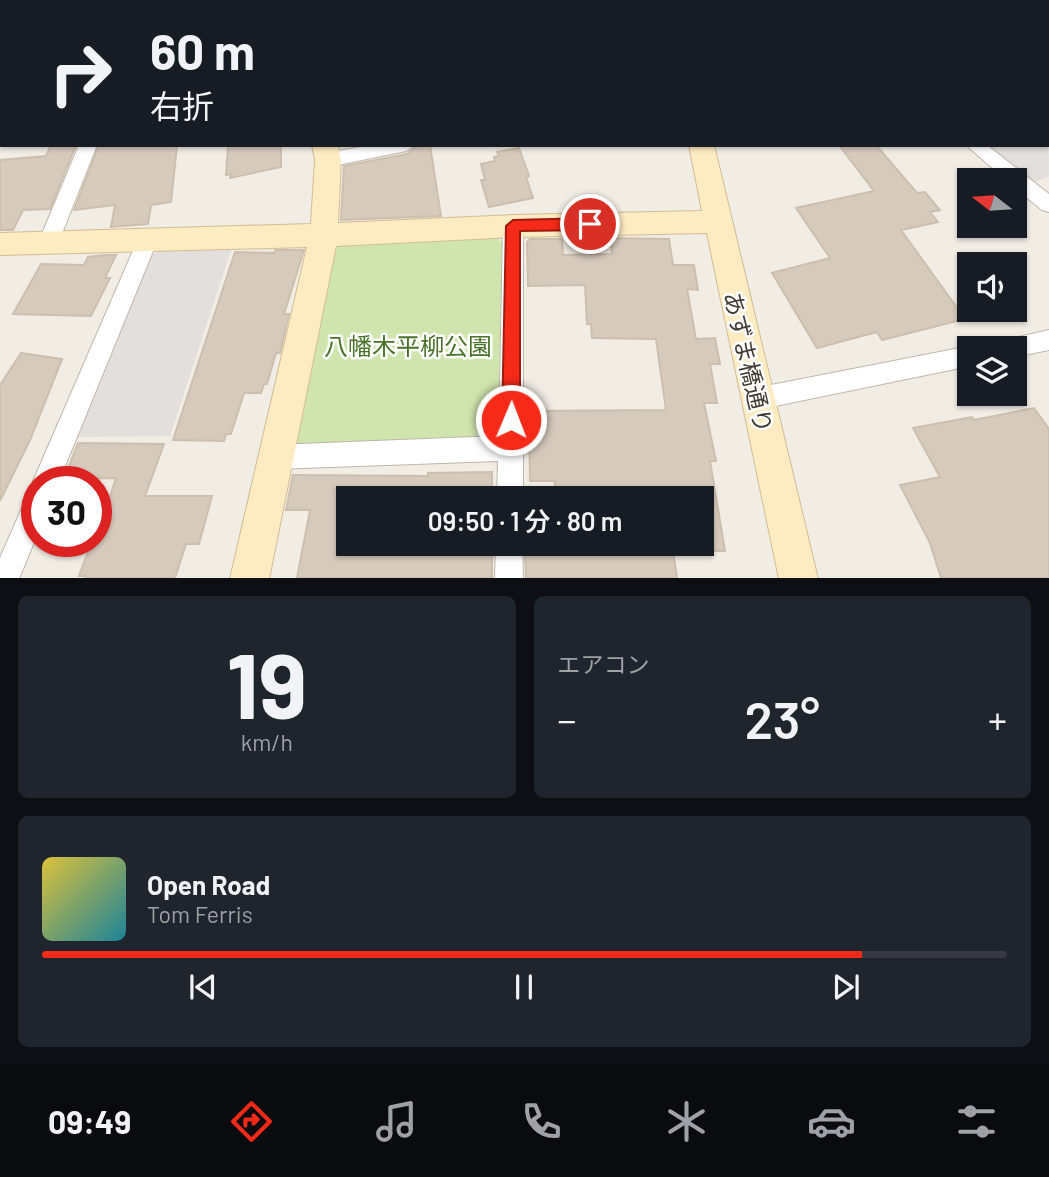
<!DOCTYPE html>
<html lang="ja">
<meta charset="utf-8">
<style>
:root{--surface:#171b24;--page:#20242c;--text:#f1f3f6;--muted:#9ea1a6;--line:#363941;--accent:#f52a18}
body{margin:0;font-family:Barlow,"Noto Sans JP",sans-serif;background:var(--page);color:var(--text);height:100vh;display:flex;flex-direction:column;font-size:26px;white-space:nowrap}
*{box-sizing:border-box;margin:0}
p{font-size:23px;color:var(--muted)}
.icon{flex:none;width:38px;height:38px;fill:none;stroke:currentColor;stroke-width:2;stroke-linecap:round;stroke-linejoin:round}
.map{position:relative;height:578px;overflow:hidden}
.side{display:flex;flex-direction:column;gap:18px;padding:18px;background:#0d0f14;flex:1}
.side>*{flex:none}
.guide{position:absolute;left:0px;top:0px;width:1050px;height:147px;box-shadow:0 2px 5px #0004;background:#171b24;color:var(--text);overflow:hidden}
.needle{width:46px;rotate:287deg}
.fabs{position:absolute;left:957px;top:168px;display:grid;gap:14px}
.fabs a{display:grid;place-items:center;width:70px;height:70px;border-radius:0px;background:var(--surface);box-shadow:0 2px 5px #0004;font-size:35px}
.speed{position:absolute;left:21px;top:466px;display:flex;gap:14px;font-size:35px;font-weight:700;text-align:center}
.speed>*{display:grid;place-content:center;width:91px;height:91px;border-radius:50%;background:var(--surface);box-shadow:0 2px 5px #0004;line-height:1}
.speed .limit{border:10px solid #d22;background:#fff;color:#111}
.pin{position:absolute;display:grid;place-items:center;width:60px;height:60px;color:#fff;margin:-30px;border:4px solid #fff;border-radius:50%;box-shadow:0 2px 7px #0007}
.me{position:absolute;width:77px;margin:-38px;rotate:1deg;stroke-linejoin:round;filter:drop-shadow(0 0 5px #0008)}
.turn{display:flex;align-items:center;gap:24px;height:147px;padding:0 35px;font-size:32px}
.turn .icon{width:91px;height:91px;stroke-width:2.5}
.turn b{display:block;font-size:49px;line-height:60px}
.big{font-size:52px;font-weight:600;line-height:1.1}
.side .widget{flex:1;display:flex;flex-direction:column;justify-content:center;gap:10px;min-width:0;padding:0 24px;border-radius:10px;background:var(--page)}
.side .dial{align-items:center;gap:0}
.dial b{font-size:91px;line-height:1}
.song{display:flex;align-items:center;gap:21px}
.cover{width:84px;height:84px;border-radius:10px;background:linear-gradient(135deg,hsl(50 70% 55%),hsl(190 70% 35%))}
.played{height:7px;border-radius:4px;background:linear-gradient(90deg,var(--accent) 85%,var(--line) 85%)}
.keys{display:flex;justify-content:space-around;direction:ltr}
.heat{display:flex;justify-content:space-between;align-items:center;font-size:38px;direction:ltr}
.side .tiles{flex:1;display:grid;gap:18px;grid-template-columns:1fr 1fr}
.widget:last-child{grid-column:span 2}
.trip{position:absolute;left:336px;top:486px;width:378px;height:70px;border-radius:0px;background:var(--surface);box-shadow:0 2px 5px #0004;font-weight:600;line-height:70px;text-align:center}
.dock{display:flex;height:112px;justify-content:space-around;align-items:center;background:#090b0e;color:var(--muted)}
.dock .icon{width:49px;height:49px}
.dock .selected{color:var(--accent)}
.dock b{font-size:32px;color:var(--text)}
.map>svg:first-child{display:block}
.green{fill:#d0e5ad}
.parking{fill:#e2dfdc}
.building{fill:#d6cabd;stroke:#cdbfad;stroke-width:2}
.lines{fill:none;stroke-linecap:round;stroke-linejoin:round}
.street-casing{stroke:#c0b6aa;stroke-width:2}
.secondary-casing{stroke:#d1bd94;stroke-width:2}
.street{fill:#fff;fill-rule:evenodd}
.secondary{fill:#fdebc2;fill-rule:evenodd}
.route{fill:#f52a18;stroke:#9f1b10;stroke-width:2}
.labels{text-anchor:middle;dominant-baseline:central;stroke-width:5;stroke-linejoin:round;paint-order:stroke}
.park-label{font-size:24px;fill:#4a7329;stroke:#fff}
.street-label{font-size:24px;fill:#433c34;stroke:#fff}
</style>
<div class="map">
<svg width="1049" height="579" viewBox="0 0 1049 579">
<rect width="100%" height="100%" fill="#f1ece4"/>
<!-- green -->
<path class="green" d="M494,237l8,5 -4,186 -8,8 -191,10 -4,-7 40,-191 8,-6z"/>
<!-- parking -->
<path class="parking" d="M1048,116l1,60 -16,7 -47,-38h62z
M232,247l-62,189 -92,1 74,-182 10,-6z"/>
<!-- building -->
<path class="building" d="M51,145h25l-26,64 -27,1 -10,20h-13v-70l46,-4z
M99,145h78l-6,57 -20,3 -3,19 -37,3 4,-22 -41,5z
M228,145h53v22l-51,11 1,-4 -5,1z
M418,145h12l11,71 -100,4 3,-54 63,-12z
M839,145h37l41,48 8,-1 15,18 -10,2 8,10 -37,8 64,89 -83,21 -5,-8 -60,16 -45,-75 58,-15 -34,-50 78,-17z
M519,148l10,28 -3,1 7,21 -44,9 -8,-27h4l-4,-16 14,-3 -1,-4 5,-1 -2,-4z
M611,238l58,1 4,26h21l4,25 -11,-1 9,50 19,-1 5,26h-10l7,39h-13l12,58h-6l15,90h-23v-52h-147v-18h-25l-1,-70 137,-1 -10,-71 -64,-1 -1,-14h-4l-2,-39 -57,1 -1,-44 3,-3h32l1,16 49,-1z
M275,250h29l-20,64h5l-9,39h-4l-9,31h-3l-3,9h-17l-13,41h-5l-2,7 -51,-1 62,-188 39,1z
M105,255h11l-11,23h5l-19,38 -78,-2 28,-50 43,1 4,-8z
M21,353l41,6 -32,81 -30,61v-116z
M1034,408l15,21v149h-108l-11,-35 -30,-58 40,-8 -27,-49 59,-11 2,3z
M78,443l86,1 -19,52h67l-13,48h-13l-11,34h-90v-2h-6l12,-32 5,-3 20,-63 -52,1z
M492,472v27h-144v45h144v34h-195l13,-68h-24l7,-35 135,1v-3z
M577,544h95l5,34h-151l-1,-24h53z"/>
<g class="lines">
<!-- street casing -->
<g class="street-casing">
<path id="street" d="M116,0h14v2h-14z
M476,0h19l-20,2z
M518,0h14v2h-14z
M787,0h15l1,2h-15z
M985,0h16l1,2h-16z
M1048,31h1v10h-1z
M0,123h2v12h-2z
M79,145h18l-38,96 -3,6 -7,2 -7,-2 -3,-6z
M371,145h44l-9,6 -78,16 -6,-2 -3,-5 3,-5 6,-2z
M966,145h21l62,49v18l-7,-2 -27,-22v-8h-9z
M513,218l7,3 3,5v273h-26l1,-38 -223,8 -9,-3 -3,-9 3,-9 9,-3 224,-9 4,-210 3,-5z
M148,231l7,2 3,6 -99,242h-22v8l-4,-8 4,-9 101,-233 3,-6z
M1049,330v20l-34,7v-9h-18l3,-7z
M970,346l7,2h-7v18l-214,44 -8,-3 -4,-8 4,-8 8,-3z
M37,490v45l-18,44h-19v-21l28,-64z
M496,544h26l1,35h-28z"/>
</g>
<!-- secondary casing -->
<g class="secondary-casing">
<path id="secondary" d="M130,0h27l-28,2z
M636,0h20l1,2h-20z
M925,0h24l-25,2z
M0,22h2v12h-2z
M312,145h26l3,15 -3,63 175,-8 189,-4 -13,-66h25l104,434h-39l-72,-346 -194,4 -177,9 -67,333h-39l77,-332 -307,8v-22l311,-9 4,-64z"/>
</g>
<!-- street -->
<use href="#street" class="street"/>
<!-- secondary -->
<use href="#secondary" class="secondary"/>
</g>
<!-- route -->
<path class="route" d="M590,218l7,6 -7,6 -70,1v189l-2,6 -7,3 -6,-3 -3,-6 4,-194 7,-6z"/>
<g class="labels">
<!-- park labels -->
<g class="park-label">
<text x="408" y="345">八幡木平柳公園</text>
</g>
<!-- street labels -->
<g class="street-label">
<text transform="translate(749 362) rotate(77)">あずま橋通り</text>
</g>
</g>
</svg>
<div class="fabs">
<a><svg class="needle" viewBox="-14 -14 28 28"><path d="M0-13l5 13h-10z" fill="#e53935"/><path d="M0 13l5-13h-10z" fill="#9ea1a6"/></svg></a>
<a><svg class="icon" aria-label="sound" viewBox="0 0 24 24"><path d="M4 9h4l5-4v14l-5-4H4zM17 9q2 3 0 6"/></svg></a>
<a><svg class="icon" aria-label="layers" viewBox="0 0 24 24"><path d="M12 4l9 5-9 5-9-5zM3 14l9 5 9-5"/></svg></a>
</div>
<div class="speed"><div class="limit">30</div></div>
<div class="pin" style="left:590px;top:224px;background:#d93025"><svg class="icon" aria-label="arrive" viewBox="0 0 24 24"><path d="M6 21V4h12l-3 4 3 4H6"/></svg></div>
<svg class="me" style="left:511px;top:420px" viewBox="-20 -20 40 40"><circle r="17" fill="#f52a18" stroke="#fff" stroke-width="3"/><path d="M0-11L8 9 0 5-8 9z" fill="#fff"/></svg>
<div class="trip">09:50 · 1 分 · 80 m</div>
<div class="guide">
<div class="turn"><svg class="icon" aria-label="right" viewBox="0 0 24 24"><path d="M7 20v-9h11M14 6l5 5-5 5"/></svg><div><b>60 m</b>右折</div></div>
</div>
</div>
<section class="side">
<div class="tiles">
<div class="widget dial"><b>19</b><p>km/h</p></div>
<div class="widget"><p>エアコン</p>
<div class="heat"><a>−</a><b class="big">23°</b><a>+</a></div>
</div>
<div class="widget">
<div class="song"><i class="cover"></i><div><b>Open Road</b><p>Tom Ferris</p></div></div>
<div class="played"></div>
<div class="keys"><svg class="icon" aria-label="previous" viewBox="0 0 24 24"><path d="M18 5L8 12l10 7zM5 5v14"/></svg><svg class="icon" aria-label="pause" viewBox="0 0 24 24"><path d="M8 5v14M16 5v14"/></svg><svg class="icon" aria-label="next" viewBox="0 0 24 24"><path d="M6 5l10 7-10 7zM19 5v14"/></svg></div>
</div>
</div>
</section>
<nav class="dock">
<b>09:49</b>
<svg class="icon selected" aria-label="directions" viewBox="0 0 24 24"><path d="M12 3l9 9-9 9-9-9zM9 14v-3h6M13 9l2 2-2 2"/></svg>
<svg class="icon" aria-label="music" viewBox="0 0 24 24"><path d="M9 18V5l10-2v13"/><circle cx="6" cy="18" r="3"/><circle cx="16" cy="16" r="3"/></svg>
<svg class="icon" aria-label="phone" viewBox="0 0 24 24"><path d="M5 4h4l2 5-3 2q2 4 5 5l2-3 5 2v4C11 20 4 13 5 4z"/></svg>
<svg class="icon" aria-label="climate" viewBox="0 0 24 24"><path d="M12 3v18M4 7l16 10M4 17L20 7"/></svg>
<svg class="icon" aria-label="car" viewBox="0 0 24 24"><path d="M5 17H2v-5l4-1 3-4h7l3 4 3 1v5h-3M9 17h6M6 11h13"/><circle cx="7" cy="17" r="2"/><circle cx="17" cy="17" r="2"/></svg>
<svg class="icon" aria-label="filters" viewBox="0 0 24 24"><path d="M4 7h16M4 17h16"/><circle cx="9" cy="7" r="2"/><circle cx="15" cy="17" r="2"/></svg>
</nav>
